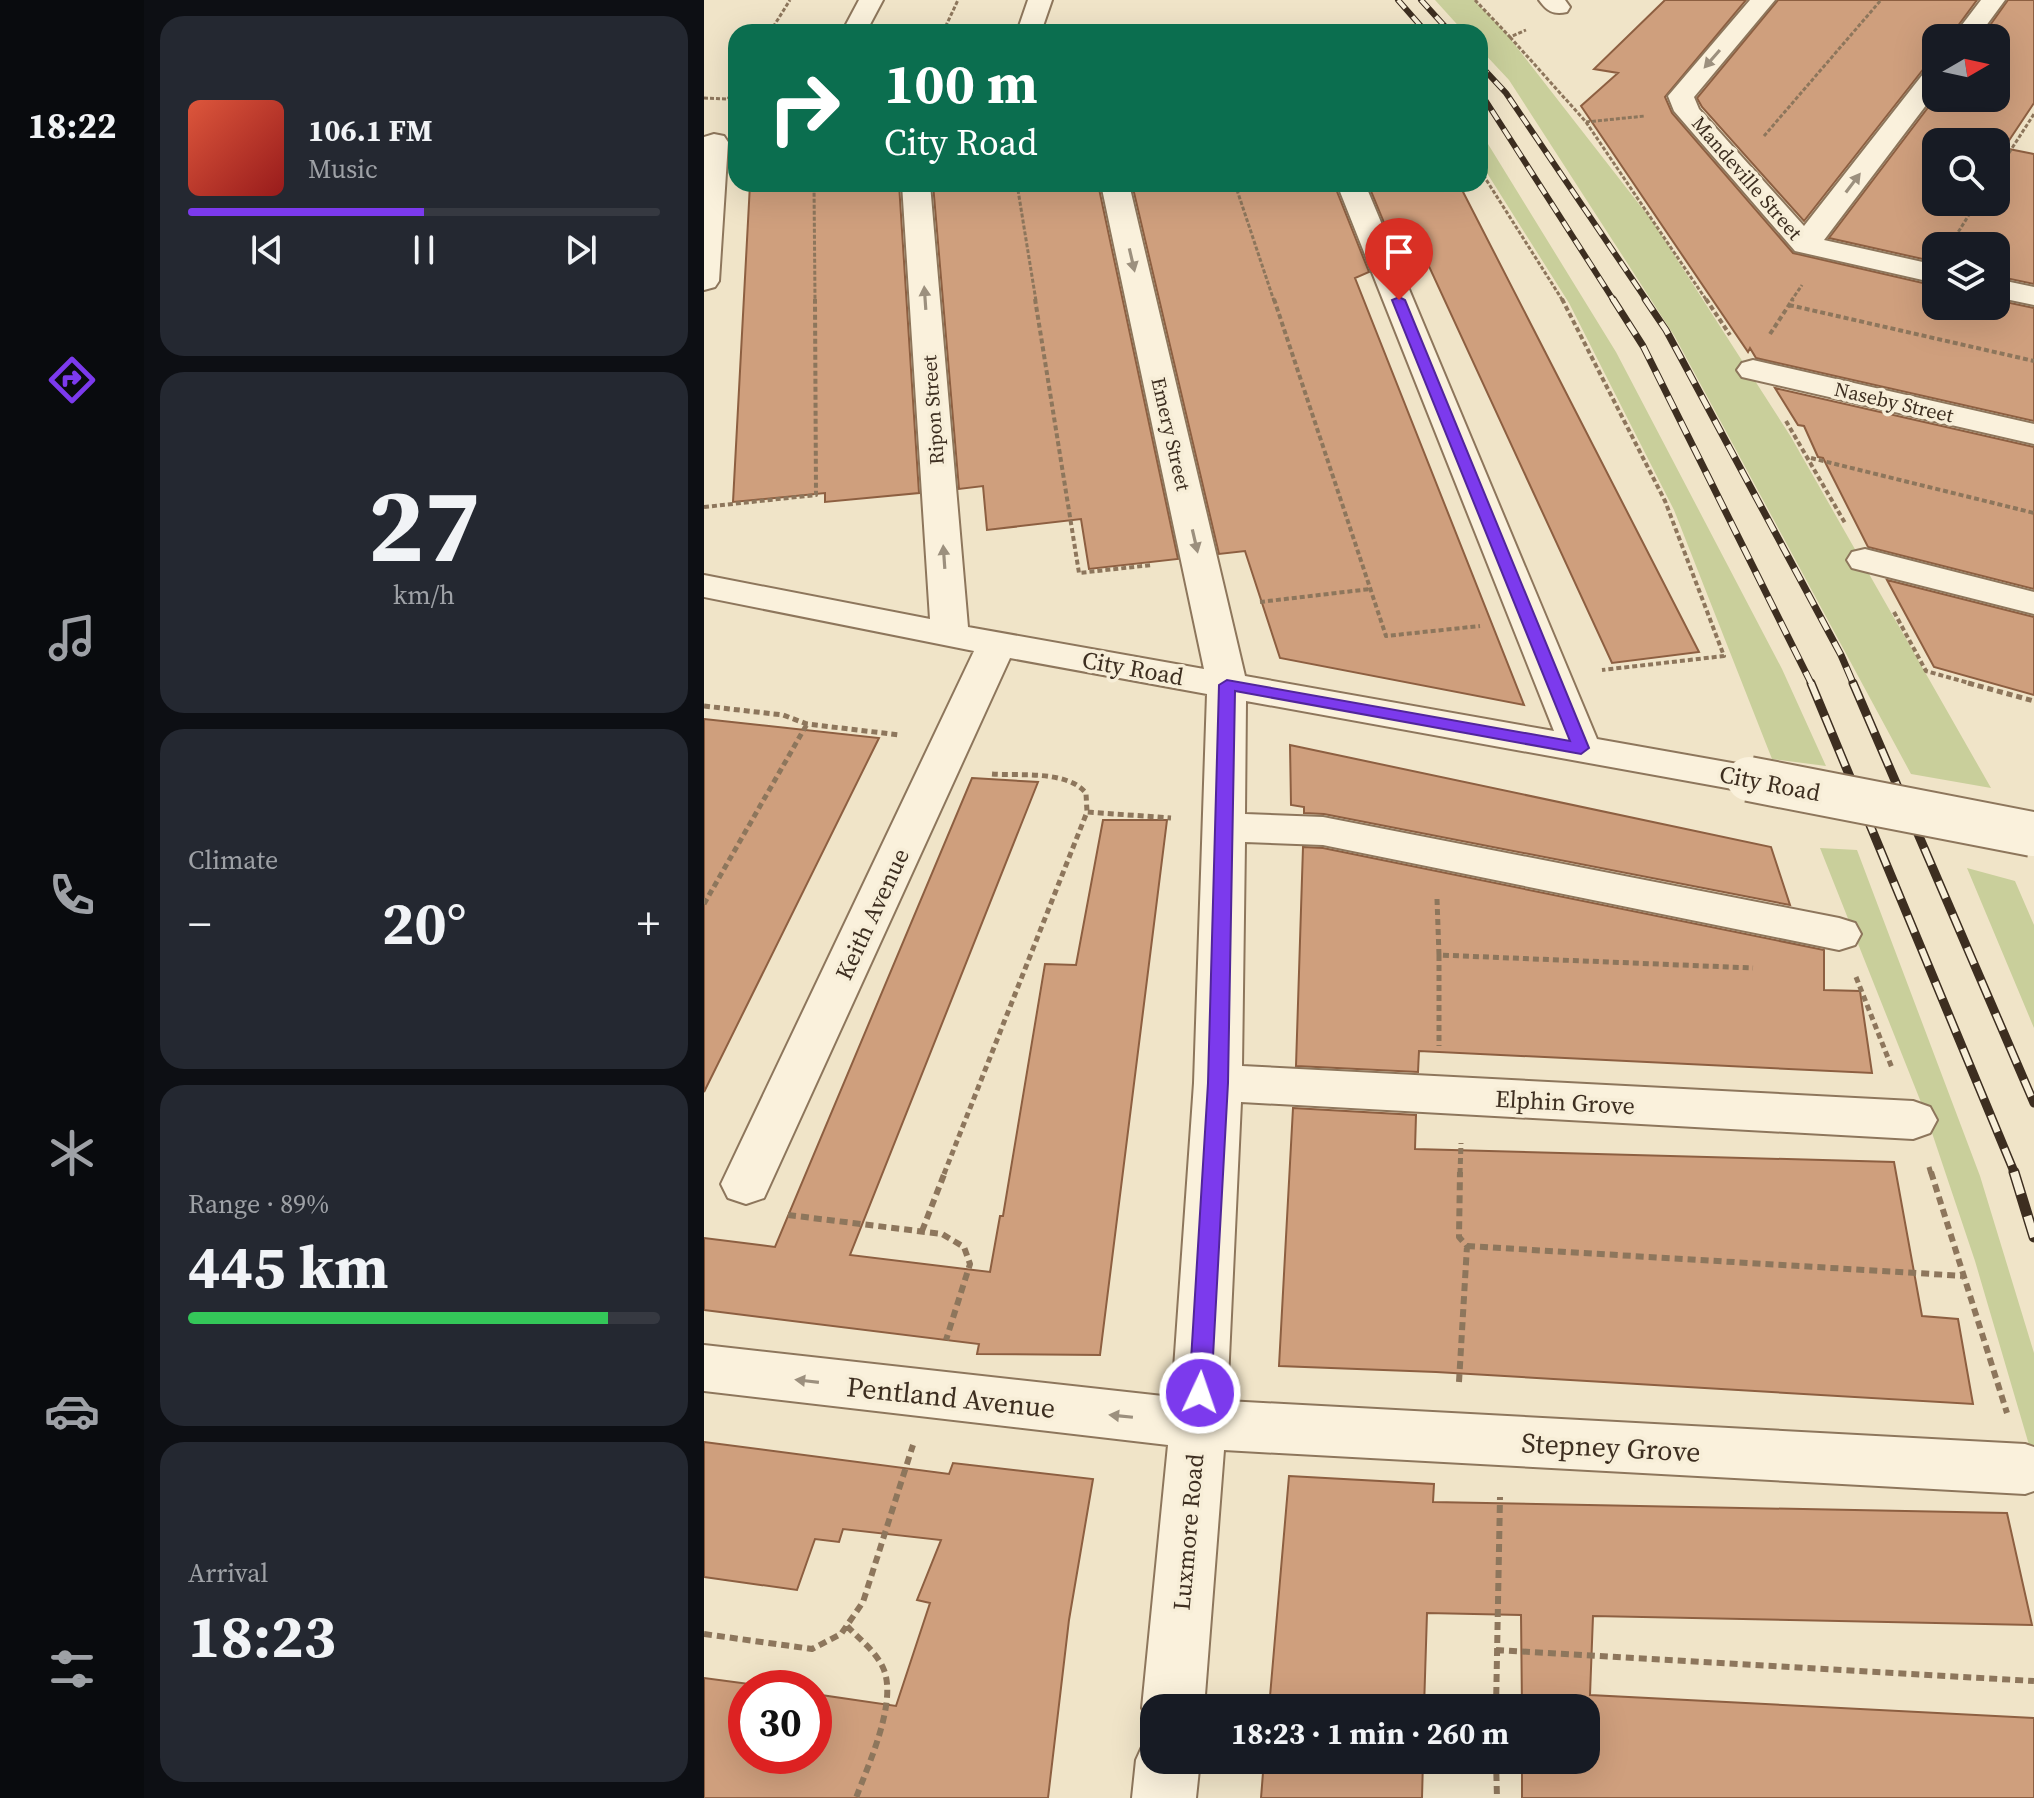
<!DOCTYPE html>
<meta charset="utf-8">
<style>
:root{--surface:#171b24;--page:#242831;--text:#f1f3f6;--muted:#9ea1a6;--line:#363941;--accent:#7c3aed}
body{margin:0;font-family:"Source Serif 4",serif;background:var(--page);color:var(--text);height:100vh;display:flex;flex-direction:column;font-size:30px;white-space:nowrap}
*{box-sizing:border-box;margin:0}
p{font-size:26px;color:var(--muted)}
.icon{flex:none;width:44px;height:44px;fill:none;stroke:currentColor;stroke-width:2;stroke-linecap:round;stroke-linejoin:round}
.map{position:relative;flex:1;overflow:hidden}
.drawer{display:flex;flex-direction:column;gap:16px;padding:16px;background:#0d0f14;width:560px}
.drawer>*{flex:none}
.guide{position:absolute;left:24px;top:24px;width:760px;height:168px;border-radius:24px;box-shadow:0 8px 32px #0002;background:#0b6e4f;color:#fff;overflow:hidden}
.needle{width:52px;rotate:81deg}
.tools{position:absolute;left:1218px;top:24px;display:grid;gap:16px}
.tools a{display:grid;place-items:center;width:88px;height:88px;border-radius:16px;background:var(--surface);box-shadow:0 8px 32px #0002;font-size:40px}
.speed{position:absolute;left:24px;top:1670px;display:flex;gap:16px;font-size:40px;font-weight:700;text-align:center}
.speed>*{display:grid;place-content:center;width:104px;height:104px;border-radius:50%;background:var(--surface);box-shadow:0 8px 32px #0002;line-height:1}
.speed .limit{border:12px solid #d22;background:#fff;color:#111}
.pin{position:absolute;display:grid;place-items:center;width:68px;height:68px;color:#fff;margin:-82px -34px;border-radius:50% 50% 50% 0;rotate:-45deg;box-shadow:0 0 8px #0007}
.pin .icon{rotate:45deg}
.me{position:absolute;width:88px;margin:-44px;rotate:3deg;stroke-linejoin:round;filter:drop-shadow(0 0 6px #0008)}
.turn{display:flex;align-items:center;gap:28px;height:168px;padding:0 24px;font-size:36px}
.turn .icon{width:104px;height:104px;stroke-width:2.5}
.turn b{display:block;font-size:56px;line-height:68px}
.big{font-size:60px;font-weight:700;line-height:1.1}
.drawer .card{flex:1;display:flex;flex-direction:column;justify-content:center;gap:12px;min-width:0;padding:0 28px;border-radius:24px;background:var(--page)}
.drawer .dial{align-items:center;gap:0}
.dial b{font-size:104px;line-height:1}
.song{display:flex;align-items:center;gap:24px}
.cover{width:96px;height:96px;border-radius:12px;background:linear-gradient(135deg,hsl(10 70% 55%),hsl(0 70% 35%))}
.played{height:8px;border-radius:4px;background:linear-gradient(90deg,var(--accent) 50%,var(--line) 50%)}
.keys{display:flex;justify-content:space-around;direction:ltr}
.heat{display:flex;justify-content:space-between;align-items:center;font-size:44px;direction:ltr}
.charge{height:12px;border-radius:6px;background:linear-gradient(90deg,#34c759 89%,var(--line) 0)}
.trip{position:absolute;left:436px;top:1694px;width:460px;height:80px;border-radius:24px;background:var(--surface);box-shadow:0 8px 32px #0002;font-weight:700;line-height:80px;text-align:center}
main{display:flex;flex:1;min-height:0}
.tab-bar{display:flex;flex-direction:column;width:144px;justify-content:space-around;align-items:center;background:#090b0e;color:var(--muted)}
.tab-bar .icon{width:56px;height:56px}
.tab-bar .on{color:var(--accent)}
.tab-bar b{font-size:36px;color:var(--text)}
.map>svg:first-child{display:block}
.green{fill:#c9cf9b}
.building{fill:#cf9f7d;stroke:#8d5f41;stroke-width:2;fill-rule:evenodd}
.lines{fill:none;stroke-linecap:round;stroke-linejoin:round}
.minor-casing{stroke:#8d765c;stroke-width:4}
.path-far3{stroke:#8d765c;stroke-width:3;stroke-dasharray:4 2;stroke-linecap:butt}
.path-far2{stroke:#8d765c;stroke-width:4;stroke-dasharray:5 3;stroke-linecap:butt}
.path-far1{stroke:#8d765c;stroke-width:5;stroke-dasharray:6 4;stroke-linecap:butt}
.path{stroke:#8d765c;stroke-width:6;stroke-dasharray:8 5;stroke-linecap:butt}
.minor{fill:#faf1dc;fill-rule:evenodd}
.rail-far3-casing{stroke:#3d2e20;stroke-width:6}
.rail-far2-casing{stroke:#3d2e20;stroke-width:7}
.rail-far1-casing{stroke:#3d2e20;stroke-width:9}
.rail-casing{stroke:#3d2e20;stroke-width:11}
.rail-far3{stroke:#f7eed8;stroke-width:4;stroke-dasharray:11;stroke-linecap:butt}
.rail-far2{stroke:#f7eed8;stroke-width:5;stroke-dasharray:14;stroke-linecap:butt}
.rail-far1{stroke:#f7eed8;stroke-width:6;stroke-dasharray:18;stroke-linecap:butt}
.rail{stroke:#f7eed8;stroke-width:8;stroke-dasharray:23;stroke-linecap:butt}
.minor-bridge-casing{stroke:#8d765c;stroke-width:48;stroke-linecap:butt}
.minor-bridge{stroke:#faf1dc;stroke-width:44}
.oneway{fill:#9c907e}
.route{fill:#7c3aed;stroke:#51269a;stroke-width:2}
.labels{text-anchor:middle;dominant-baseline:central;stroke-width:7;stroke-linejoin:round;paint-order:stroke}
.far-street-label{font-size:20px;fill:#3d2e20;stroke:#f7eed8}
.street-label{font-size:24px;fill:#3d2e20;stroke:#f7eed8}
.near-street-label{font-size:28px;fill:#3d2e20;stroke:#f7eed8}
</style>
<main>
<nav class="tab-bar">
<b>18:22</b>
<svg class="icon on" aria-label="directions" viewBox="0 0 24 24"><path d="M12 3l9 9-9 9-9-9zM9 14v-3h6M13 9l2 2-2 2"/></svg>
<svg class="icon" aria-label="music" viewBox="0 0 24 24"><path d="M9 18V5l10-2v13"/><circle cx="6" cy="18" r="3"/><circle cx="16" cy="16" r="3"/></svg>
<svg class="icon" aria-label="phone" viewBox="0 0 24 24"><path d="M5 4h4l2 5-3 2q2 4 5 5l2-3 5 2v4C11 20 4 13 5 4z"/></svg>
<svg class="icon" aria-label="climate" viewBox="0 0 24 24"><path d="M12 3v18M4 7l16 10M4 17L20 7"/></svg>
<svg class="icon" aria-label="car" viewBox="0 0 24 24"><path d="M5 17H2v-5l4-1 3-4h7l3 4 3 1v5h-3M9 17h6M6 11h13"/><circle cx="7" cy="17" r="2"/><circle cx="17" cy="17" r="2"/></svg>
<svg class="icon" aria-label="filters" viewBox="0 0 24 24"><path d="M4 7h16M4 17h16"/><circle cx="9" cy="7" r="2"/><circle cx="15" cy="17" r="2"/></svg>
</nav>
<section class="drawer">
<div class="card">
<div class="song"><i class="cover"></i><div><b>106.1 FM</b><p>Music</p></div></div>
<div class="played"></div>
<div class="keys"><svg class="icon" aria-label="previous" viewBox="0 0 24 24"><path d="M18 5L8 12l10 7zM5 5v14"/></svg><svg class="icon" aria-label="pause" viewBox="0 0 24 24"><path d="M8 5v14M16 5v14"/></svg><svg class="icon" aria-label="next" viewBox="0 0 24 24"><path d="M6 5l10 7-10 7zM19 5v14"/></svg></div>
</div>
<div class="card dial"><b>27</b><p>km/h</p></div>
<div class="card"><p>Climate</p>
<div class="heat"><a>−</a><b class="big">20°</b><a>+</a></div>
</div>
<div class="card"><p>Range · 89%</p><b class="big">445 km</b><div class="charge"></div></div>
<div class="card"><p>Arrival</p><b class="big">18:23</b></div>
</section>
<div class="map">
<svg width="1330" height="1798" viewBox="0 0 1330 1798">
<rect width="100%" height="100%" fill="#f0e4c8"/>
<!-- green -->
<path class="green" d="M731,0h39l31,32 148,190 138,215 200,351 -80,-14 -236,-437 -166,-257 -29,-31v-17h-16z
M776,131l136,221 166,317 44,97 -54,-7 -98,-249 -105,-207 -89,-141z
M1116,848l37,2 123,326 54,177v109l-59,-201 -49,-146z
M1263,868l48,13 19,44v103z"/>
<!-- building -->
<path class="building" d="M961,0h81l-81,97 7,16 121,140 143,33v20h60v-6l38,8v113l-278,-63 -6,-10 -2,4 -167,-246 37,-33 -24,-4z
M1074,0h199l-28,38h-13v25l-11,4 -121,154 -102,-114 -5,-9z
M1304,0h26v103l-30,45 30,6v130l-38,-8v-30h-60v16l-107,-24 107,-141 60,1v-60h-15zM1232,142h60v60h-60z
M46,184h149l20,309 -94,9v-9l-92,9z
M229,184h165l80,375 -89,10 -8,-50 -94,11 -4,-44 -24,3z
M428,184h202l35,88 -14,6 169,427 -244,-47 -35,-107 -26,3z
M664,184h91l240,468 -87,11 -191,-414 -22,10z
M1071,388l259,59v142l-166,-42 -45,-89 -5,-1 -14,-31 -6,-1z
M1183,580l147,37v78l-100,-28z
M0,719l175,19 -175,354z
M586,745l481,102 19,58 -466,-91 -20,-1v-6l-13,-2z
M268,778l66,4 -188,473 140,17 10,-56h3l42,-252 31,1 27,-145h64l-67,535 -123,-1 2,-10 -275,-34v-72l71,9z
M599,847l20,1 501,102v40l36,1 12,82 -453,-22 -1,21 -122,-6z
M589,1108l123,7 -1,34 479,13 28,154 36,3 15,85 -537,-32 -157,-6z
M0,1442l245,32 4,-11 140,16 -24,141 -21,178h-344v-120l74,10h-32v68h68v-62l82,12 34,-103 -13,-3 24,-60 -98,-11 -4,13 -24,-3 -18,51 -93,-13z
M585,1476l145,8 -1,18 574,11 25,112 -439,-9 -3,79 444,23v80h-512v-38h64v-52h-64l-1,-93 -94,-2 -3,95h-155z
M560,1760h159l-1,38h-161z"/>
<g class="lines">
<!-- minor casing -->
<g class="minor-casing">
<path id="minor" d="M155,0h24l-17,32h-24z
M324,0h24l-11,32h-24z
M835,0h26l5,7 -3,5c-14,3 -20,-1 -28,-12z
M1046,0h25l-81,97 5,12 105,117 123,-157 9,-3v26l-112,148 112,25v18l-141,-32 -121,-140 -6,-15z
M1277,0h24l-28,38h-25z
M10,134l10,2 4,6 -9,139 -4,6 -11,3v-153z
M198,184h28l38,443 236,42 -103,-485h28l116,492 309,55 -217,-547h28l232,555 152,27 15,3 6,10 -6,10 -15,3 -503,-91 -1,113 78,3 516,101 16,5 6,11 -6,11 -16,5 -516,-105 -78,-3 -3,224 671,35 17,6 7,13 -7,13 -17,6 -672,-37 -14,299 798,43 9,3v44l-9,3 -801,-44 -20,258h-50v23l-12,-23 26,-263 -464,-54v-46l468,52 22,-314 13,-389 -197,-36 -246,540 -18,6 -18,-6 -7,-14 253,-533 -270,-54v-22l226,44z
M1292,279l38,8v18l-38,-8z
M1049,360l281,64v20l-292,-67 -5,-7 5,-7z
M1161,549l169,43v22l-182,-46 -5,-8 5,-8z
M450,1734v26h46l-4,38h-64l4,-38 10,-22z"/>
</g>
<!-- path-far3 -->
<path class="path-far3" d="M771,0l35,37 16,-7
M66,32l20,-32
M239,32l15,-32
M644,32l36,-4 3,4
M806,37l76,85 121,179
M0,98l24,1 8,-13
M882,122l59,-6
M1060,136l117,-136
M776,170l83,131
M1292,173l38,-59
M313,184l19,117
M531,184l39,117
M53,188l57,-4 1,117
M1248,242l25,-40
M1087,301l11,-16"/>
<!-- path-far2 -->
<path class="path-far2" d="M331,299l44,274 73,-8
M570,299l112,337 94,-10
M858,299l103,202 59,155 -122,14
M1002,299l24,36
M1085,305l245,56
M1066,334l23,-35
M1082,421l59,102
M1107,458l223,55
M0,507l112,-12 -1,-196
M556,602l110,-13
M1190,612l32,59 50,14"/>
<!-- path-far1 -->
<path class="path-far1" d="M1264,683l66,18
M0,706l79,9 24,9 93,11
M288,774c27,2 75,-4 94,19l1,19
M733,899l2,56 314,13
M0,904l103,-180
M735,955v91
M1152,977l36,91
M1225,1167l2,7
M240,1174l143,-362 84,6
M756,1174l1,-31"/>
<!-- path -->
<path class="path" d="M1227,1172l76,241
M84,1215l154,19 22,13 6,17 -24,76
M218,1231l23,-59
M763,1246l498,30
M755,1382l8,-136 -8,-9 1,-65
M143,1626c12,13 30,26 37,44 13,34 -16,95 -28,128
M0,1634l108,15 29,-15 22,-32 50,-157
M792,1650l538,31
M792,1708l4,-211
M792,1760l1,38"/>
<!-- minor -->
<use href="#minor" class="minor"/>
<!-- rail-far3 casing -->
<g class="rail-far3-casing">
<path id="rail-far3" d="M694,0l28,32
M717,0l29,32
M776,65l26,28 141,208
M776,92l134,209"/>
</g>
<!-- rail-far2 casing -->
<g class="rail-far2-casing">
<path id="rail-far2" d="M909,299l30,47 169,339
M941,299l21,31 175,325 13,30"/>
</g>
<!-- rail-far1 casing -->
<g class="rail-far1-casing">
<path id="rail-far1" d="M1107,683l204,491
M1149,683l181,420"/>
</g>
<!-- rail casing -->
<g class="rail-casing">
<path id="rail" d="M1310,1172l20,65"/>
</g>
<!-- rail-far3 -->
<use href="#rail-far3" class="rail-far3"/>
<!-- rail-far2 -->
<use href="#rail-far2" class="rail-far2"/>
<!-- rail-far1 -->
<use href="#rail-far1" class="rail-far1"/>
<!-- rail -->
<use href="#rail" class="rail"/>
<!-- minor-bridge casing -->
<g class="minor-bridge-casing">
<path id="minor-bridge" d="M1045,779l283,55"/>
</g>
<!-- minor-bridge -->
<use href="#minor-bridge" class="minor-bridge"/>
</g>
<!-- one-way arrows -->
<defs><path id="oneway-solid" d="M-6-.8H1V-3.2L6.5 0L1 3.2V.8H-6Z" transform="scale(2)"/></defs>
<g class="oneway">
<use href="#oneway-solid" transform="translate(1008 59) rotate(131)"/>
<use href="#oneway-solid" transform="translate(1149 183) rotate(-53)"/>
<use href="#oneway-solid" transform="translate(428 260) rotate(77)"/>
<use href="#oneway-solid" transform="translate(221 298) rotate(-94)"/>
<use href="#oneway-solid" transform="translate(491 541) rotate(77)"/>
<use href="#oneway-solid" transform="translate(240 557) rotate(-94)"/>
<use href="#oneway-solid" transform="translate(103 1381) rotate(-173)"/>
<use href="#oneway-solid" transform="translate(417 1416) rotate(-174)"/>
</g>
<!-- route -->
<path class="route" d="M695,297l6,3 184,448 -8,6 -346,-63 -7,392 -17,310 -3,7 -8,3 -8,-3 -3,-7 19,-310 11,-398 8,-5 343,61 -178,-441z"/>
<g class="labels">
<!-- far-street labels -->
<g class="far-street-label">
<text transform="translate(1043 178) rotate(49)">Mandeville Street</text>
<text transform="translate(1190 402) rotate(13)">Naseby Street</text>
<text transform="translate(229 410) rotate(-94)">Ripon Street</text>
<text transform="translate(467 434) rotate(77)">Emery Street</text>
</g>
<!-- street labels -->
<g class="street-label">
<text transform="translate(429 668) rotate(10)">City Road</text>
<text transform="translate(1066 783) rotate(11)">City Road</text>
<text transform="translate(168 914) rotate(-65)">Keith Avenue</text>
<text transform="translate(861 1102) rotate(3)">Elphin Grove</text>
<text transform="translate(484 1532) rotate(-85)">Luxmore Road</text>
</g>
<!-- near-street labels -->
<g class="near-street-label">
<text transform="translate(247 1397) rotate(6)">Pentland Avenue</text>
<text transform="translate(907 1447) rotate(3)">Stepney Grove</text>
</g>
</g>
</svg>
<div class="tools">
<a><svg class="needle" viewBox="-14 -14 28 28"><path d="M0-13l5 13h-10z" fill="#e53935"/><path d="M0 13l5-13h-10z" fill="#9ea1a6"/></svg></a>
<a><svg class="icon" aria-label="search" viewBox="0 0 24 24"><circle cx="10" cy="10" r="6"/><path d="M15 15l6 6"/></svg></a>
<a><svg class="icon" aria-label="layers" viewBox="0 0 24 24"><path d="M12 4l9 5-9 5-9-5zM3 14l9 5 9-5"/></svg></a>
</div>
<div class="speed"><div class="limit">30</div></div>
<div class="pin" style="left:695px;top:300px;background:#d93025"><svg class="icon" aria-label="arrive" viewBox="0 0 24 24"><path d="M6 21V4h12l-3 4 3 4H6"/></svg></div>
<svg class="me" style="left:496px;top:1393px" viewBox="-20 -20 40 40"><circle r="17" fill="#7c3aed" stroke="#fff" stroke-width="3"/><path d="M0-11L8 9 0 5-8 9z" fill="#fff"/></svg>
<div class="trip">18:23 · 1 min · 260 m</div>
<div class="guide">
<div class="turn"><svg class="icon" aria-label="right" viewBox="0 0 24 24"><path d="M7 20v-9h11M14 6l5 5-5 5"/></svg><div><b>100 m</b>City Road</div></div>
</div>
</div>
</main>
